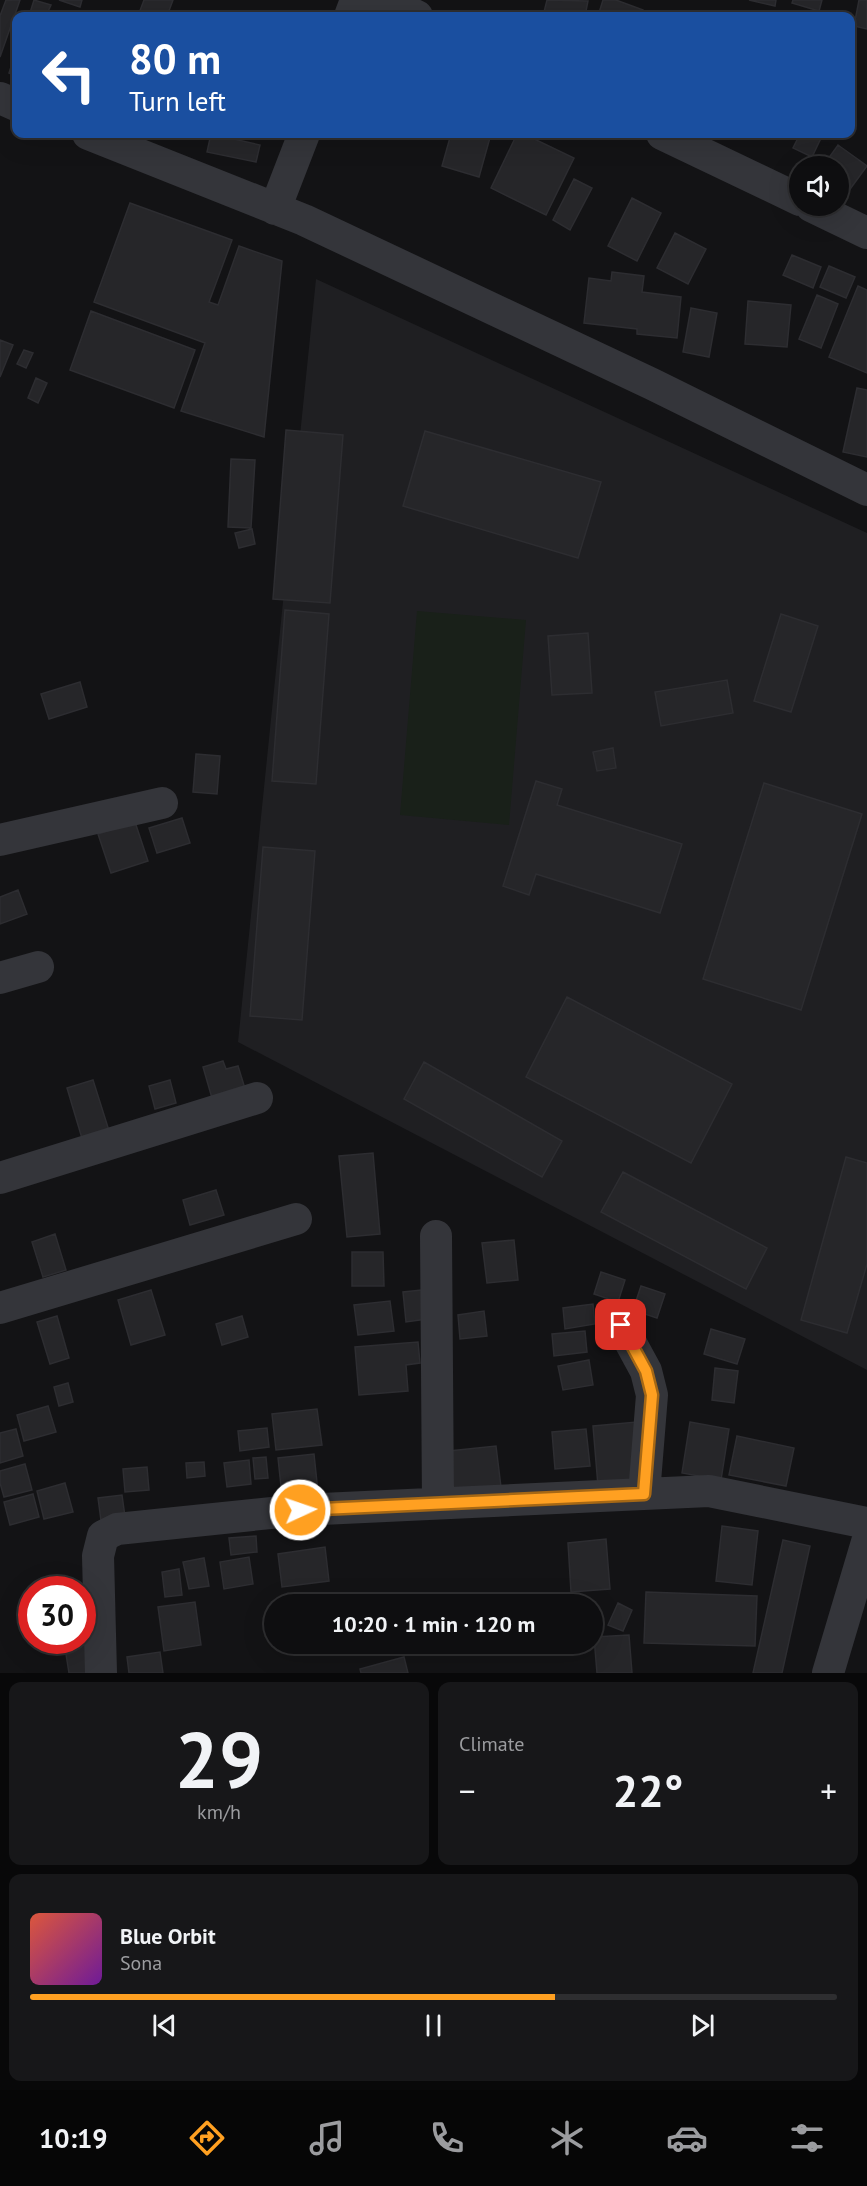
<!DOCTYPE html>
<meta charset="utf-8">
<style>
:root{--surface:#0e0e10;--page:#171719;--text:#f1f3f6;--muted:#9b9c9f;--line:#2e2e30;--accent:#ffa021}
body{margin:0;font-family:"PT Sans",sans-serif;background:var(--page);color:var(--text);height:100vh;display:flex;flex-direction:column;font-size:22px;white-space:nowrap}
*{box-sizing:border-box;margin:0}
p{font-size:20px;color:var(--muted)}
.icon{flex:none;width:33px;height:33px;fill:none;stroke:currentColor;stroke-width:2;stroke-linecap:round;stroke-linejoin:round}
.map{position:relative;height:1673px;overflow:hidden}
.panel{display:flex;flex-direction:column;gap:9px;padding:9px;background:#080809;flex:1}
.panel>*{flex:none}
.hud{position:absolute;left:12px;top:12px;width:843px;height:126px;border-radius:12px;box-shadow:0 6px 24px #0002,0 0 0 2px var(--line);background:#1a4fa0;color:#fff;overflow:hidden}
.tools{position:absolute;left:789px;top:156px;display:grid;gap:12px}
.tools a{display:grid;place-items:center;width:60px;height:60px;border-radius:50%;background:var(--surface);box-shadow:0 6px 24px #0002,0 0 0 2px var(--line);font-size:30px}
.speed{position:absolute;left:18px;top:1576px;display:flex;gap:12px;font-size:30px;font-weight:700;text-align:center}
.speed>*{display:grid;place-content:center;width:78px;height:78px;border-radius:50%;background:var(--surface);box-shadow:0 6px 24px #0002,0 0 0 2px var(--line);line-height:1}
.speed .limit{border:9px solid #d22;background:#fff;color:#111}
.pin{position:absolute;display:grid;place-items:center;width:51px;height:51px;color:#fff;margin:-26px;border-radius:12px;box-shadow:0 3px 9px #0006}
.me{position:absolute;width:66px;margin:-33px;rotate:87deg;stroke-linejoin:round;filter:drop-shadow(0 0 4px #0008)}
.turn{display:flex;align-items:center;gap:21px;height:126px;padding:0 18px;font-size:27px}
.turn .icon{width:78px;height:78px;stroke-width:2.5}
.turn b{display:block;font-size:42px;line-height:51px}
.big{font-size:45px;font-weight:800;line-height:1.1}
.panel .card{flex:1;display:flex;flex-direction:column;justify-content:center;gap:9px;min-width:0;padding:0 21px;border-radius:12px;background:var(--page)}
.panel .dial{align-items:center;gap:0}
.dial b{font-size:78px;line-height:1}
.song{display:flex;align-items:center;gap:18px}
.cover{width:72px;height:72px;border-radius:9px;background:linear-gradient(135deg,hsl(10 70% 55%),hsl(280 70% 35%))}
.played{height:6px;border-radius:3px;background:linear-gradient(90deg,var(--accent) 65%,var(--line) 65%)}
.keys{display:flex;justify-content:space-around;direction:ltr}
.heat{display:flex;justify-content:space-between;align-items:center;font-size:33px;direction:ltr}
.panel .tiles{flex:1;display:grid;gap:9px;grid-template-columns:1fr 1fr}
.card:last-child{grid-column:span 2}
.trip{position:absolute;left:264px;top:1594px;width:339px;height:60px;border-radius:30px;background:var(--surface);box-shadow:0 6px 24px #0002,0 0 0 2px var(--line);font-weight:800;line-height:60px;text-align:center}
.menu{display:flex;height:96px;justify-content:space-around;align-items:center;background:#060606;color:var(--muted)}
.menu .icon{width:42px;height:42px}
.menu .current{color:var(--accent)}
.menu b{font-size:27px;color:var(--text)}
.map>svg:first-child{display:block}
.built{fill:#1f1f22}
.green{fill:#192019}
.building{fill:#262629;stroke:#2d2d31;stroke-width:1.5}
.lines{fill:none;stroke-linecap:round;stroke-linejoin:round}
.minor{stroke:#34353a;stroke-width:32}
.route-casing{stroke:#a66815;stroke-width:15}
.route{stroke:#ffa021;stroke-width:10}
</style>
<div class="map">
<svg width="867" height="1673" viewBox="0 0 867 1673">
<rect width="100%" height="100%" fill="#131315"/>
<!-- built -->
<path class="built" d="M316,279l551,254v837l-629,-328z"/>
<!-- green -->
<path class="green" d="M417,611l109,9 -17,205 -109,-10z"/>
<!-- building -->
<path class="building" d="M6,0h14l-20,57v-41z
M34,0l17,5 -5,11h-17z
M59,0h23l-2,7z
M144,0h29l-6,16h-29z
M547,0l41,1 -3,15h-42z
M603,0h13l27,10 -2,6h-43z
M749,0h27l-1,6z
M793,0h29l-3,11 -27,-8z
M859,0h8v29l-13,-3z
M16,51v25l-7,-3z
M850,64l6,2 -6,11z
M211,134l49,11 -4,17 -49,-10z
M451,134h40l-12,43 -37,-11z
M517,134h7l50,24 -28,57 -55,-27z
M800,134h23l-11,23 -19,-9z
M838,145l29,21 -19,26 -10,-6v-20h-15z
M574,179l18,9 -22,42 -17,-10z
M632,198l29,15 -24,48 -29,-15z
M130,203l102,37 -23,62 9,3 21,-59 43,15 -18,176 -83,-26 24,-68 -111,-41z
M675,233l31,16 -18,35 -31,-16z
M792,255l29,12 -8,21 -30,-13z
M829,266l26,11 -9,21 -26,-11z
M612,272l32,4 -2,16 39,5 -4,41 -40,-4v-5l-53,-6 5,-45 22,3z
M858,286l9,4v83l-38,-16z
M817,295l21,9 -17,44 -22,-9z
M748,301l43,4 -4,42 -42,-3z
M691,308l26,5 -8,44 -26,-5z
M91,311l104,39 -21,58 -104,-38z
M0,340l13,5 -13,32z
M24,350l9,3 -7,15 -9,-4z
M36,378l11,5 -9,20 -10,-5z
M857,388l10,2v67l-24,-5z
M286,430l57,5 -13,168 -57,-4z
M425,431l176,51 -23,76 -175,-52z
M231,459l24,1 -4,68 -23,-1z
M252,529l3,15 -16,4 -4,-15z
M285,610l44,4 -13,170 -44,-3z
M781,614l37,12 -27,86 -37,-11z
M588,633l4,60 -40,2 -4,-59z
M727,680l6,33 -72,13 -6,-34z
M80,682l7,25 -38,12 -8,-25z
M613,748l3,20 -19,3 -4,-19z
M196,754l24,2 -3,38 -24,-2z
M536,781l26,8 -5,16 125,39 -22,69 -124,-39 -7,21 -26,-9z
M764,783l98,31 -61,196 -98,-31z
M182,818l8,25 -33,10 -8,-25z
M135,822l13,39 -37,12 -13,-39z
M263,847l52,4 -13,169 -52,-4z
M18,890l9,24 -27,10v-27z
M567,997l165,87 -41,79 -165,-86z
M223,1061l3,8 12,-3 9,29 -33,10 -11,-38z
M424,1062l138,79 -20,36 -138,-78z
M93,1080l18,57 -27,8 -17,-57z
M170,1080l6,23 -21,6 -6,-23z
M373,1153l7,81 -33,3 -8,-81z
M846,1157l21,6v101l-20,69 -46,-13z
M623,1172l144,76 -21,41 -145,-77z
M216,1190l8,25 -34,10 -7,-25z
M55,1234l11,36 -23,7 -11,-35z
M514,1240l4,40 -31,3 -5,-40z
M352,1252h31l1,34h-32z
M601,1272l24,8 -7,22 -24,-8z
M641,1286l24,8 -8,24 -24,-8z
M431,1289l3,29 -28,4 -3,-30z
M151,1290l14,45 -34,10 -13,-45z
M390,1301l4,30 -36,4 -4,-30z
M593,1304l2,20 -30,5 -2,-21z
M484,1311l3,25 -27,3 -2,-24z
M57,1316l12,42 -19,6 -13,-42z
M242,1316l6,21 -26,8 -6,-21z
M711,1329l34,10 -8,25 -33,-10z
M585,1331l2,21 -33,4 -2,-22z
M418,1342l2,21 -14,2 2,26 -49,4 -4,-48z
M589,1360l4,25 -30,5 -5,-24z
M715,1368l23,3 -4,32 -22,-3z
M68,1383l5,19 -14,4 -5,-19z
M48,1406l8,26 -32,9 -7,-26z
M317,1409l5,36 -46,5 -4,-36z
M637,1422l5,61 -44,3 -5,-60z
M690,1422l39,7 -8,51 -39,-7z
M267,1428l2,19 -29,4 -2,-20z
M16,1429l7,27 -23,7v-30z
M586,1429l4,37 -35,3 -3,-37z
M737,1436l57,12 -8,38 -57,-11z
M496,1446l5,41 -47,6 -5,-42z
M314,1454l4,38 -36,4 -4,-38z
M266,1457l2,21 -13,1 -2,-21z
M249,1460l2,24 -24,3 -3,-24z
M204,1462l1,14 -18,2 -1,-15z
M25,1464l7,26 -28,7 -4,-14v-12z
M147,1467l2,23 -24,2 -2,-23z
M65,1483l8,29 -29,7 -7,-28z
M33,1494l6,23 -29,8 -6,-23z
M122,1495l4,29 -24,4 -4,-30z
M722,1526l36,5 -6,54 -36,-4z
M256,1536l1,16 -26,3 -2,-17z
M606,1539l4,50 -39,3 -3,-49z
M783,1540l27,6 -28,127h-29z
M325,1547l4,34 -47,6 -4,-33z
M249,1557l4,27 -29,5 -4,-27z
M204,1558l5,28 -20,3 -6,-27z
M179,1569l3,26 -17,2 -3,-25z
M646,1592l111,4 -2,50 -111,-3z
M195,1602l6,43 -37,6 -6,-44z
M618,1603l14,7 -9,21 -15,-6z
M629,1635l3,38h-35l-3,-36z
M91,1644l4,29h-26l-4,-25z
M398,1644h22l1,6 -20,5z
M160,1652l3,21h-34l-2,-16z
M404,1657l4,16h-47l-1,-4z"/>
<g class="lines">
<!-- minor -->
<path class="minor" d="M381,0l36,16
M350,16l6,-16
M0,98l16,7
M88,134l216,86 348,164 215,106
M662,134l138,66
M811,206l56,27
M275,209l29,-75
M0,840l162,-37
M0,978l38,-11
M0,1178l257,-80
M436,1236l2,267
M0,1308l296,-89
M621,1325l25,46 6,24 -8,99
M101,1673l-3,-117 5,-20 14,-7 183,-19 409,-19 158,32
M828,1673l39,-131"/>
</g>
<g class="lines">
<!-- route casing -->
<g class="route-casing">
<path id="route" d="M300,1510l344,-16 8,-99 -6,-24 -25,-46"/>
</g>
<!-- route -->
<use href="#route" class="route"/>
</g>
</svg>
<div class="tools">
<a><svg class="icon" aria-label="sound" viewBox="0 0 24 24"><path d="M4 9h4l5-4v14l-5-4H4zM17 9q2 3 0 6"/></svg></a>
</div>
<div class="speed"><div class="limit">30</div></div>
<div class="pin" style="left:621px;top:1325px;background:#d93025"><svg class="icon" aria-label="arrive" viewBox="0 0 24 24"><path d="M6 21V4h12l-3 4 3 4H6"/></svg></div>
<svg class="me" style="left:300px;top:1510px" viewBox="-20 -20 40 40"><circle r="17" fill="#ffa021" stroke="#fff" stroke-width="3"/><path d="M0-11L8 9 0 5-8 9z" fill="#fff"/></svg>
<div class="trip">10:20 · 1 min · 120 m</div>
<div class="hud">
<div class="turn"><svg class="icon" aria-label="left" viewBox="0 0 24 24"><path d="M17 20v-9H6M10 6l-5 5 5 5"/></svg><div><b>80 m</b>Turn left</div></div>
</div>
</div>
<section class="panel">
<div class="tiles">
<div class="card dial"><b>29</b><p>km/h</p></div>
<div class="card"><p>Climate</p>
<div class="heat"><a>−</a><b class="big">22°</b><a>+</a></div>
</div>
<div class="card">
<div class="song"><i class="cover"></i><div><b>Blue Orbit</b><p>Sona</p></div></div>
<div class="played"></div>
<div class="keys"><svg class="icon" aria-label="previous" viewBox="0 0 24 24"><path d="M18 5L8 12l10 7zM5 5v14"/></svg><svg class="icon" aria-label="pause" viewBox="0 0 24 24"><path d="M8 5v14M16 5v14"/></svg><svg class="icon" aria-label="next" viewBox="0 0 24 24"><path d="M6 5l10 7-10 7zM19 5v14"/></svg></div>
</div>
</div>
</section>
<nav class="menu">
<b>10:19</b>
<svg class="icon current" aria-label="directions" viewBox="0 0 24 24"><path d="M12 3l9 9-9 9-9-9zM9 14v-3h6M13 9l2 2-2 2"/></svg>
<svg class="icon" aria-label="music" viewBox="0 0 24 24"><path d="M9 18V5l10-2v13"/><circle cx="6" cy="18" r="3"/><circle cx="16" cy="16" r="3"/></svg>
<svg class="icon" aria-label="phone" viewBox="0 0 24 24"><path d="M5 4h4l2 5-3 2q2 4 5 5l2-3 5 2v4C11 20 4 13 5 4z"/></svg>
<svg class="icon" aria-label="climate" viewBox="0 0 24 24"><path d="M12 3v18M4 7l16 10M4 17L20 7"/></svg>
<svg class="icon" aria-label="car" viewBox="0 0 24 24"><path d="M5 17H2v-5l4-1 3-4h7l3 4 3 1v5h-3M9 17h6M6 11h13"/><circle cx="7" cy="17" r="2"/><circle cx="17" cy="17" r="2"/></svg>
<svg class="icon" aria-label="filters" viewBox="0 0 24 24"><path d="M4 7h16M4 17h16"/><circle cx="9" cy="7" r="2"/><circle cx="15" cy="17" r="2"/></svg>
</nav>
